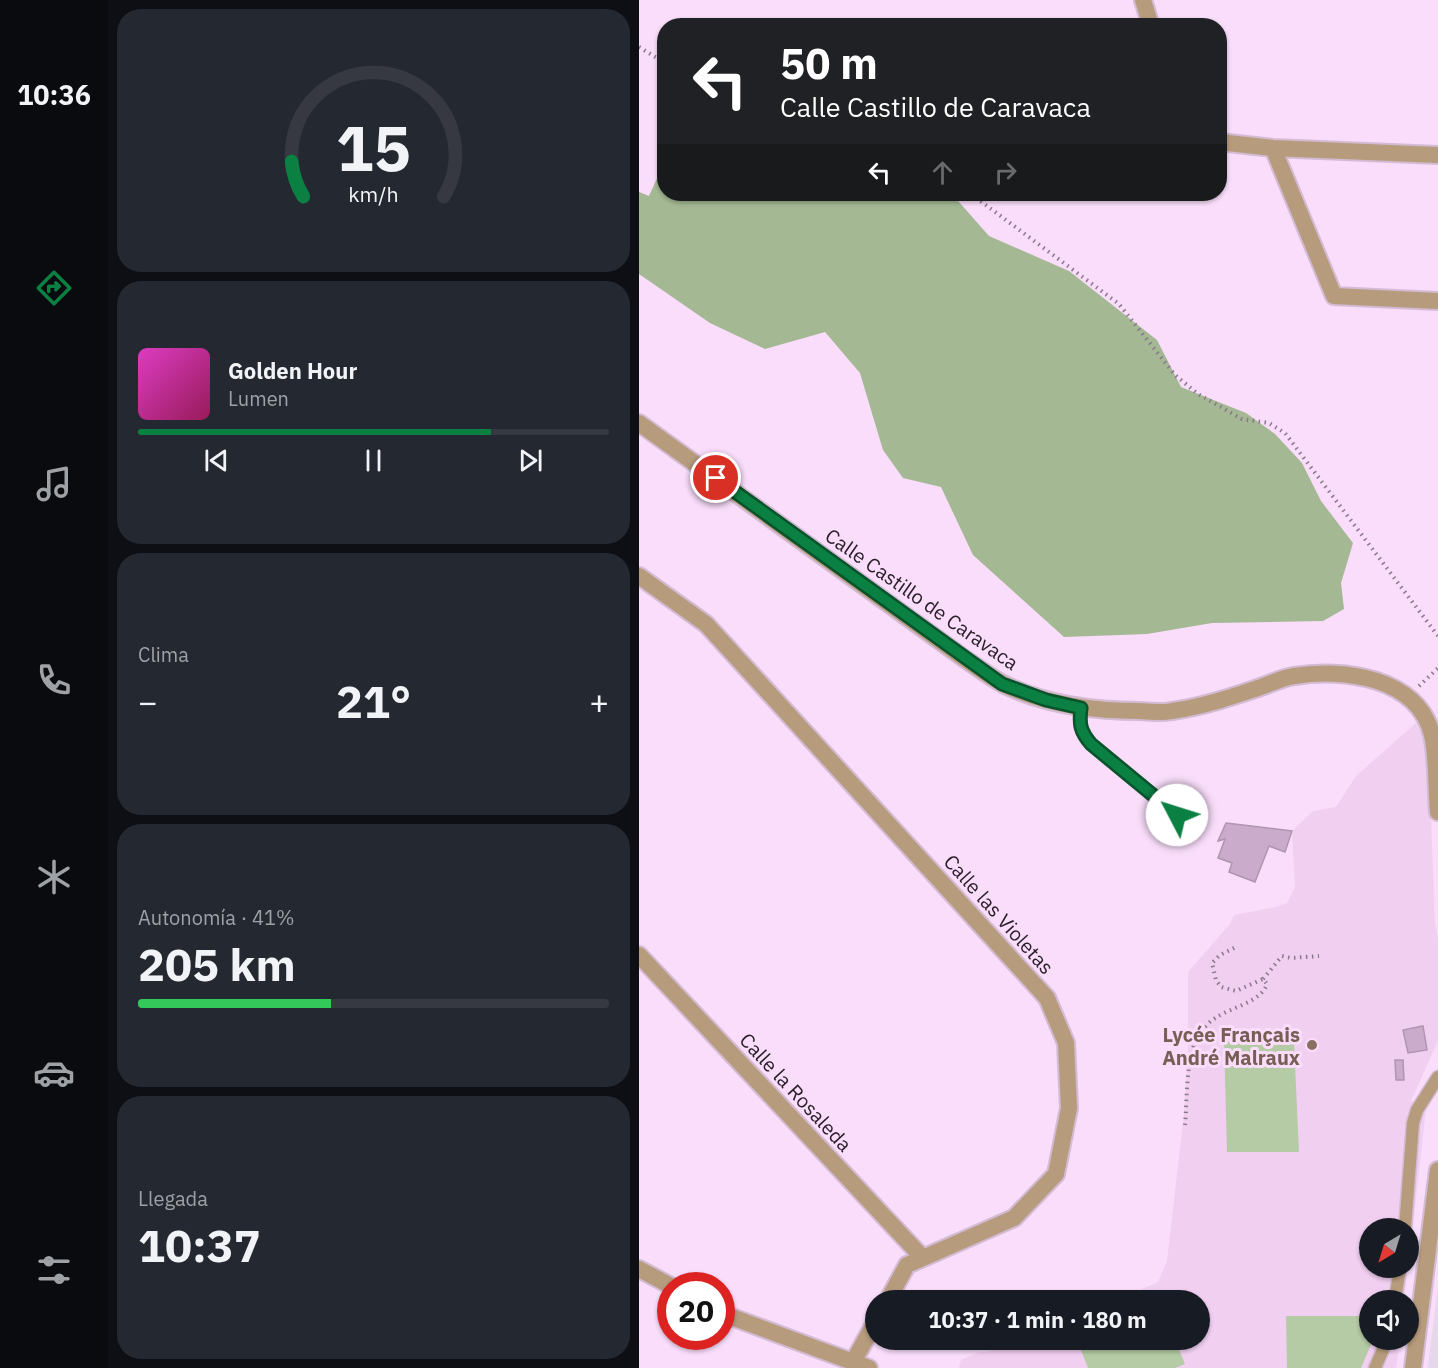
<!DOCTYPE html>
<html lang="es">
<meta charset="utf-8">
<style>
:root{--surface:#171b24;--page:#242831;--text:#f1f3f6;--muted:#9ea1a6;--line:#363941;--accent:#0b8043}
body{margin:0;font-family:"IBM Plex Sans",sans-serif;background:var(--page);color:var(--text);height:100vh;display:flex;flex-direction:column;font-size:22px;white-space:nowrap}
*{box-sizing:border-box;margin:0}
p{font-size:20px;color:var(--muted)}
.icon{flex:none;width:33px;height:33px;fill:none;stroke:currentColor;stroke-width:2;stroke-linecap:round;stroke-linejoin:round}
.map{position:relative;flex:1;overflow:hidden}
.details{display:flex;flex-direction:column;gap:9px;padding:9px;background:#0d0f14;width:531px}
.details>*{flex:none}
.top-card{position:absolute;left:18px;top:18px;width:570px;height:183px;border-radius:24px;box-shadow:0 2px 4px #0004;background:#202124;color:#fff;overflow:hidden}
.needle{width:39px;rotate:218deg}
.buttons{position:absolute;left:720px;top:1218px;display:grid;gap:12px}
.buttons a{display:grid;place-items:center;width:60px;height:60px;border-radius:50%;background:var(--surface);box-shadow:0 2px 4px #0004;font-size:30px}
.speed{position:absolute;left:18px;top:1272px;display:flex;gap:12px;font-size:30px;font-weight:700;text-align:center}
.speed>*{display:grid;place-content:center;width:78px;height:78px;border-radius:50%;background:var(--surface);box-shadow:0 2px 4px #0004;line-height:1}
.speed .limit{border:9px solid #d22;background:#fff;color:#111}
.pin{position:absolute;display:grid;place-items:center;width:51px;height:51px;color:#fff;margin:-26px;border:3px solid #fff;border-radius:50%;box-shadow:0 2px 6px #0007}
.me{position:absolute;width:66px;margin:-33px;rotate:310deg;stroke-linejoin:round;filter:drop-shadow(0 0 4px #0008)}
.turn{display:flex;align-items:center;gap:21px;height:126px;padding:0 24px;font-size:27px}
.turn .icon{width:78px;height:78px;stroke-width:2.5}
.turn b{display:block;font-size:42px;line-height:51px}
.lanes{display:flex;align-items:center;height:57px;padding:0 24px;background:#0003;justify-content:center;gap:30px;direction:ltr}
.lanes .off{opacity:.35}
.big{font-size:45px;font-weight:700;line-height:1.1}
.details .widget{flex:1;display:flex;flex-direction:column;justify-content:center;gap:9px;min-width:0;padding:0 21px;border-radius:24px;background:var(--page)}
.details .dial{align-items:center;gap:0}
.dial svg{height:156px;overflow:visible;fill:none;stroke:var(--line);stroke-width:7;stroke-linecap:round;text-anchor:middle}
.dial text{fill:var(--text);stroke:none}
.song{display:flex;align-items:center;gap:18px}
.cover{width:72px;height:72px;border-radius:9px;background:linear-gradient(135deg,hsl(310 70% 55%),hsl(330 70% 35%))}
.played{height:6px;border-radius:3px;background:linear-gradient(90deg,var(--accent) 75%,var(--line) 75%)}
.keys{display:flex;justify-content:space-around;direction:ltr}
.heat{display:flex;justify-content:space-between;align-items:center;font-size:33px;direction:ltr}
.charge{height:9px;border-radius:4px;background:linear-gradient(90deg,#34c759 41%,var(--line) 0)}
.trip{position:absolute;left:226px;top:1290px;width:345px;height:60px;border-radius:30px;background:var(--surface);box-shadow:0 2px 4px #0004;font-weight:700;line-height:60px;text-align:center}
main{display:flex;flex:1;min-height:0}
.tabs{display:flex;flex-direction:column;width:108px;justify-content:space-around;align-items:center;background:#090b0e;color:var(--muted)}
.tabs .icon{width:42px;height:42px}
.tabs .current{color:var(--accent)}
.tabs b{font-size:27px;color:var(--text)}
.map>svg:first-child{display:block}
.commercial{fill:#e6d8eb}
.built{fill:#f1cff1}
.green{fill:#b5cba5}
.forest{fill:#a3b893}
.building{fill:#cbabcc;stroke:#af95b0;stroke-width:1.5}
.lines{fill:none;stroke-linecap:round;stroke-linejoin:round}
.service-casing{stroke:#d3bbd4;stroke-width:15}
.minor-casing{stroke:#d3bbd4;stroke-width:20}
.path{stroke:#8a788b;stroke-width:4;stroke-dasharray:1.5 4.5;stroke-linecap:butt}
.service{stroke:#b79b7d;stroke-width:12}
.minor{stroke:#b79b7d;stroke-width:16}
.route-casing{stroke:#07532c;stroke-width:15}
.route{stroke:#0b8043;stroke-width:10}
.education-dot{fill:#8d6e63;stroke:#f9ddfa;stroke-width:2}
.labels{text-anchor:middle;dominant-baseline:central;stroke-width:6;stroke-linejoin:round;paint-order:stroke}
.street-label{font-size:20px;fill:#281e28;stroke:#f9ddfa}
.education-label{font-size:20px;font-weight:bold;fill:#785e54;stroke:#f9ddfa;text-anchor:end}
</style>
<main>
<nav class="tabs">
<b>10:36</b>
<svg class="icon current" aria-label="directions" viewBox="0 0 24 24"><path d="M12 3l9 9-9 9-9-9zM9 14v-3h6M13 9l2 2-2 2"/></svg>
<svg class="icon" aria-label="music" viewBox="0 0 24 24"><path d="M9 18V5l10-2v13"/><circle cx="6" cy="18" r="3"/><circle cx="16" cy="16" r="3"/></svg>
<svg class="icon" aria-label="phone" viewBox="0 0 24 24"><path d="M5 4h4l2 5-3 2q2 4 5 5l2-3 5 2v4C11 20 4 13 5 4z"/></svg>
<svg class="icon" aria-label="climate" viewBox="0 0 24 24"><path d="M12 3v18M4 7l16 10M4 17L20 7"/></svg>
<svg class="icon" aria-label="car" viewBox="0 0 24 24"><path d="M5 17H2v-5l4-1 3-4h7l3 4 3 1v5h-3M9 17h6M6 11h13"/><circle cx="7" cy="17" r="2"/><circle cx="17" cy="17" r="2"/></svg>
<svg class="icon" aria-label="filters" viewBox="0 0 24 24"><path d="M4 7h16M4 17h16"/><circle cx="9" cy="7" r="2"/><circle cx="15" cy="17" r="2"/></svg>
</nav>
<section class="details">
<div class="widget dial"><svg viewBox="0 0 100 80">
<path d="M14 69A42 42 0 1 1 86 69"/>
<path d="M14 69A42 42 0 0 1 8 51" stroke="#0b8043"/>
<text x="50" y="56" font-size="32" font-weight="700">15</text>
<text x="50" y="72" font-size="11">km/h</text>
</svg></div>
<div class="widget">
<div class="song"><i class="cover"></i><div><b>Golden Hour</b><p>Lumen</p></div></div>
<div class="played"></div>
<div class="keys"><svg class="icon" aria-label="previous" viewBox="0 0 24 24"><path d="M18 5L8 12l10 7zM5 5v14"/></svg><svg class="icon" aria-label="pause" viewBox="0 0 24 24"><path d="M8 5v14M16 5v14"/></svg><svg class="icon" aria-label="next" viewBox="0 0 24 24"><path d="M6 5l10 7-10 7zM19 5v14"/></svg></div>
</div>
<div class="widget"><p>Clima</p>
<div class="heat"><a>−</a><b class="big">21°</b><a>+</a></div>
</div>
<div class="widget"><p>Autonomía · 41%</p><b class="big">205 km</b><div class="charge"></div></div>
<div class="widget"><p>Llegada</p><b class="big">10:37</b></div>
</section>
<div class="map">
<svg width="799" height="1368" viewBox="0 0 799 1368">
<rect width="100%" height="100%" fill="#f9ddfa"/>
<!-- commercial -->
<path class="commercial" d="M799,1288v80h-10l2,-18z"/>
<!-- built -->
<path class="built" d="M777,723l11,19 2,22 6,160 3,14v103l-27,60 15,8 -17,153v-34h-40v40h39l-4,32h-35v40h31l-4,28h-437l2,-8 18,-8h7l35,-12h179v-40h-83l41,-18 9,-21 17,-147 4,-65v-77l42,-48 4,-9 42,-8 11,-4 8,-16 -3,-56 21,-20 23,-4 20,-31z"/>
<!-- green -->
<path class="green" d="M585,1042l70,1 5,109h-72z
M647,1316h83v24h4l-12,28h-74z
M438,1340h98l10,24 -10,4h-87z"/>
<!-- forest -->
<path class="forest" d="M25,163l1,31h287l37,42 80,35 88,69 24,47 65,26 29,21 27,29 19,38 32,42 -12,40 3,26 -21,12 -111,2 -65,11 -83,3 -91,-82 -32,-68 -38,-9 -20,-28 -23,-77 -35,-41 -60,17 -55,-26 -71,-49v-82l10,4z"/>
<!-- building -->
<path class="building" d="M587,823l66,8 -7,21 -16,-6 -14,36 -26,-10 3,-9 -14,-5 7,-19 -7,2z
M784,1026l4,24 -19,3 -5,-23z
M756,1060h8l1,20h-8z"/>
<g class="lines">
<!-- service casing -->
<g class="service-casing">
<path id="service" d="M442,709c-2,15 -1,22 10,35l86,71
M766,1228l8,-105 4,-13 21,-33
M756,1300l5,-32
M736,1368l12,-28"/>
</g>
<!-- minor casing -->
<g class="minor-casing">
<path id="minor" d="M504,0l8,26
M580,142l54,6 165,7
M634,148l61,148 104,5
M0,423l326,236c12,8 25,18 38,25 42,21 90,27 137,27 10,1 22,2 32,0 29,-4 56,-13 83,-22 13,-4 26,-11 39,-13 49,-8 124,1 138,59 5,20 4,55 6,77
M0,576l67,48 341,374 19,45 3,65 -13,66 -42,44 -107,47 -19,35
M0,955l284,303
M0,1269l32,17
M82,1313l148,55
M214,1362l23,-41
M774,1368l25,-198"/>
</g>
<!-- path -->
<path class="path" d="M0,47l26,16
M332,194l148,110 56,71 23,19 44,25 27,4 16,10 153,203
M780,686l19,-18
M624,979l19,-23 9,2 28,-2
M546,1125c2,-22 1,-66 11,-84 5,-10 12,-19 21,-24 15,-10 44,-15 50,-33l-4,-5 -27,12 -15,-4 -5,-7 -4,-17 8,-8 18,-9"/>
<!-- service -->
<use href="#service" class="service"/>
<!-- minor -->
<use href="#minor" class="minor"/>
</g>
<g class="lines">
<!-- route casing -->
<g class="route-casing">
<path id="route" d="M77,478l286,206 44,16 35,8c-2,16 -1,23 10,36l86,71"/>
</g>
<!-- route -->
<use href="#route" class="route"/>
</g>
<!-- markers -->
<circle class="education-dot" cx="673" cy="1045" r="6"/>
<g class="labels">
<!-- street labels -->
<g class="street-label">
<text transform="translate(283 599) rotate(35)">Calle Castillo de Caravaca</text>
<text transform="translate(360 914) rotate(48)">Calle las Violetas</text>
<text transform="translate(157 1092) rotate(47)">Calle la Rosaleda</text>
</g>
<!-- education labels -->
<g class="education-label">
<text x="661" y="1034">Lycée Français<tspan x="661" dy="23">André Malraux</tspan></text>
</g>
</g>
</svg>
<div class="buttons">
<a><svg class="needle" viewBox="-14 -14 28 28"><path d="M0-13l5 13h-10z" fill="#e53935"/><path d="M0 13l5-13h-10z" fill="#9ea1a6"/></svg></a>
<a><svg class="icon" aria-label="sound" viewBox="0 0 24 24"><path d="M4 9h4l5-4v14l-5-4H4zM17 9q2 3 0 6"/></svg></a>
</div>
<div class="speed"><div class="limit">20</div></div>
<div class="pin" style="left:77px;top:478px;background:#d93025"><svg class="icon" aria-label="arrive" viewBox="0 0 24 24"><path d="M6 21V4h12l-3 4 3 4H6"/></svg></div>
<svg class="me" style="left:538px;top:815px" viewBox="-20 -20 40 40"><circle r="19" fill="#fff"/><path d="M0-13L10 11 0 6-10 11z" fill="#0b8043"/></svg>
<div class="trip">10:37 · 1 min · 180 m</div>
<div class="top-card">
<div class="turn"><svg class="icon" aria-label="left" viewBox="0 0 24 24"><path d="M17 20v-9H6M10 6l-5 5 5 5"/></svg><div><b>50 m</b>Calle Castillo de Caravaca</div></div>
<div class="lanes"><svg class="icon" aria-label="left" viewBox="0 0 24 24"><path d="M17 20v-9H6M10 6l-5 5 5 5"/></svg><svg class="icon off" aria-label="ahead" viewBox="0 0 24 24"><path d="M12 20V5M6 11l6-6 6 6"/></svg><svg class="icon off" aria-label="right" viewBox="0 0 24 24"><path d="M7 20v-9h11M14 6l5 5-5 5"/></svg></div>
</div>
</div>
</main>
